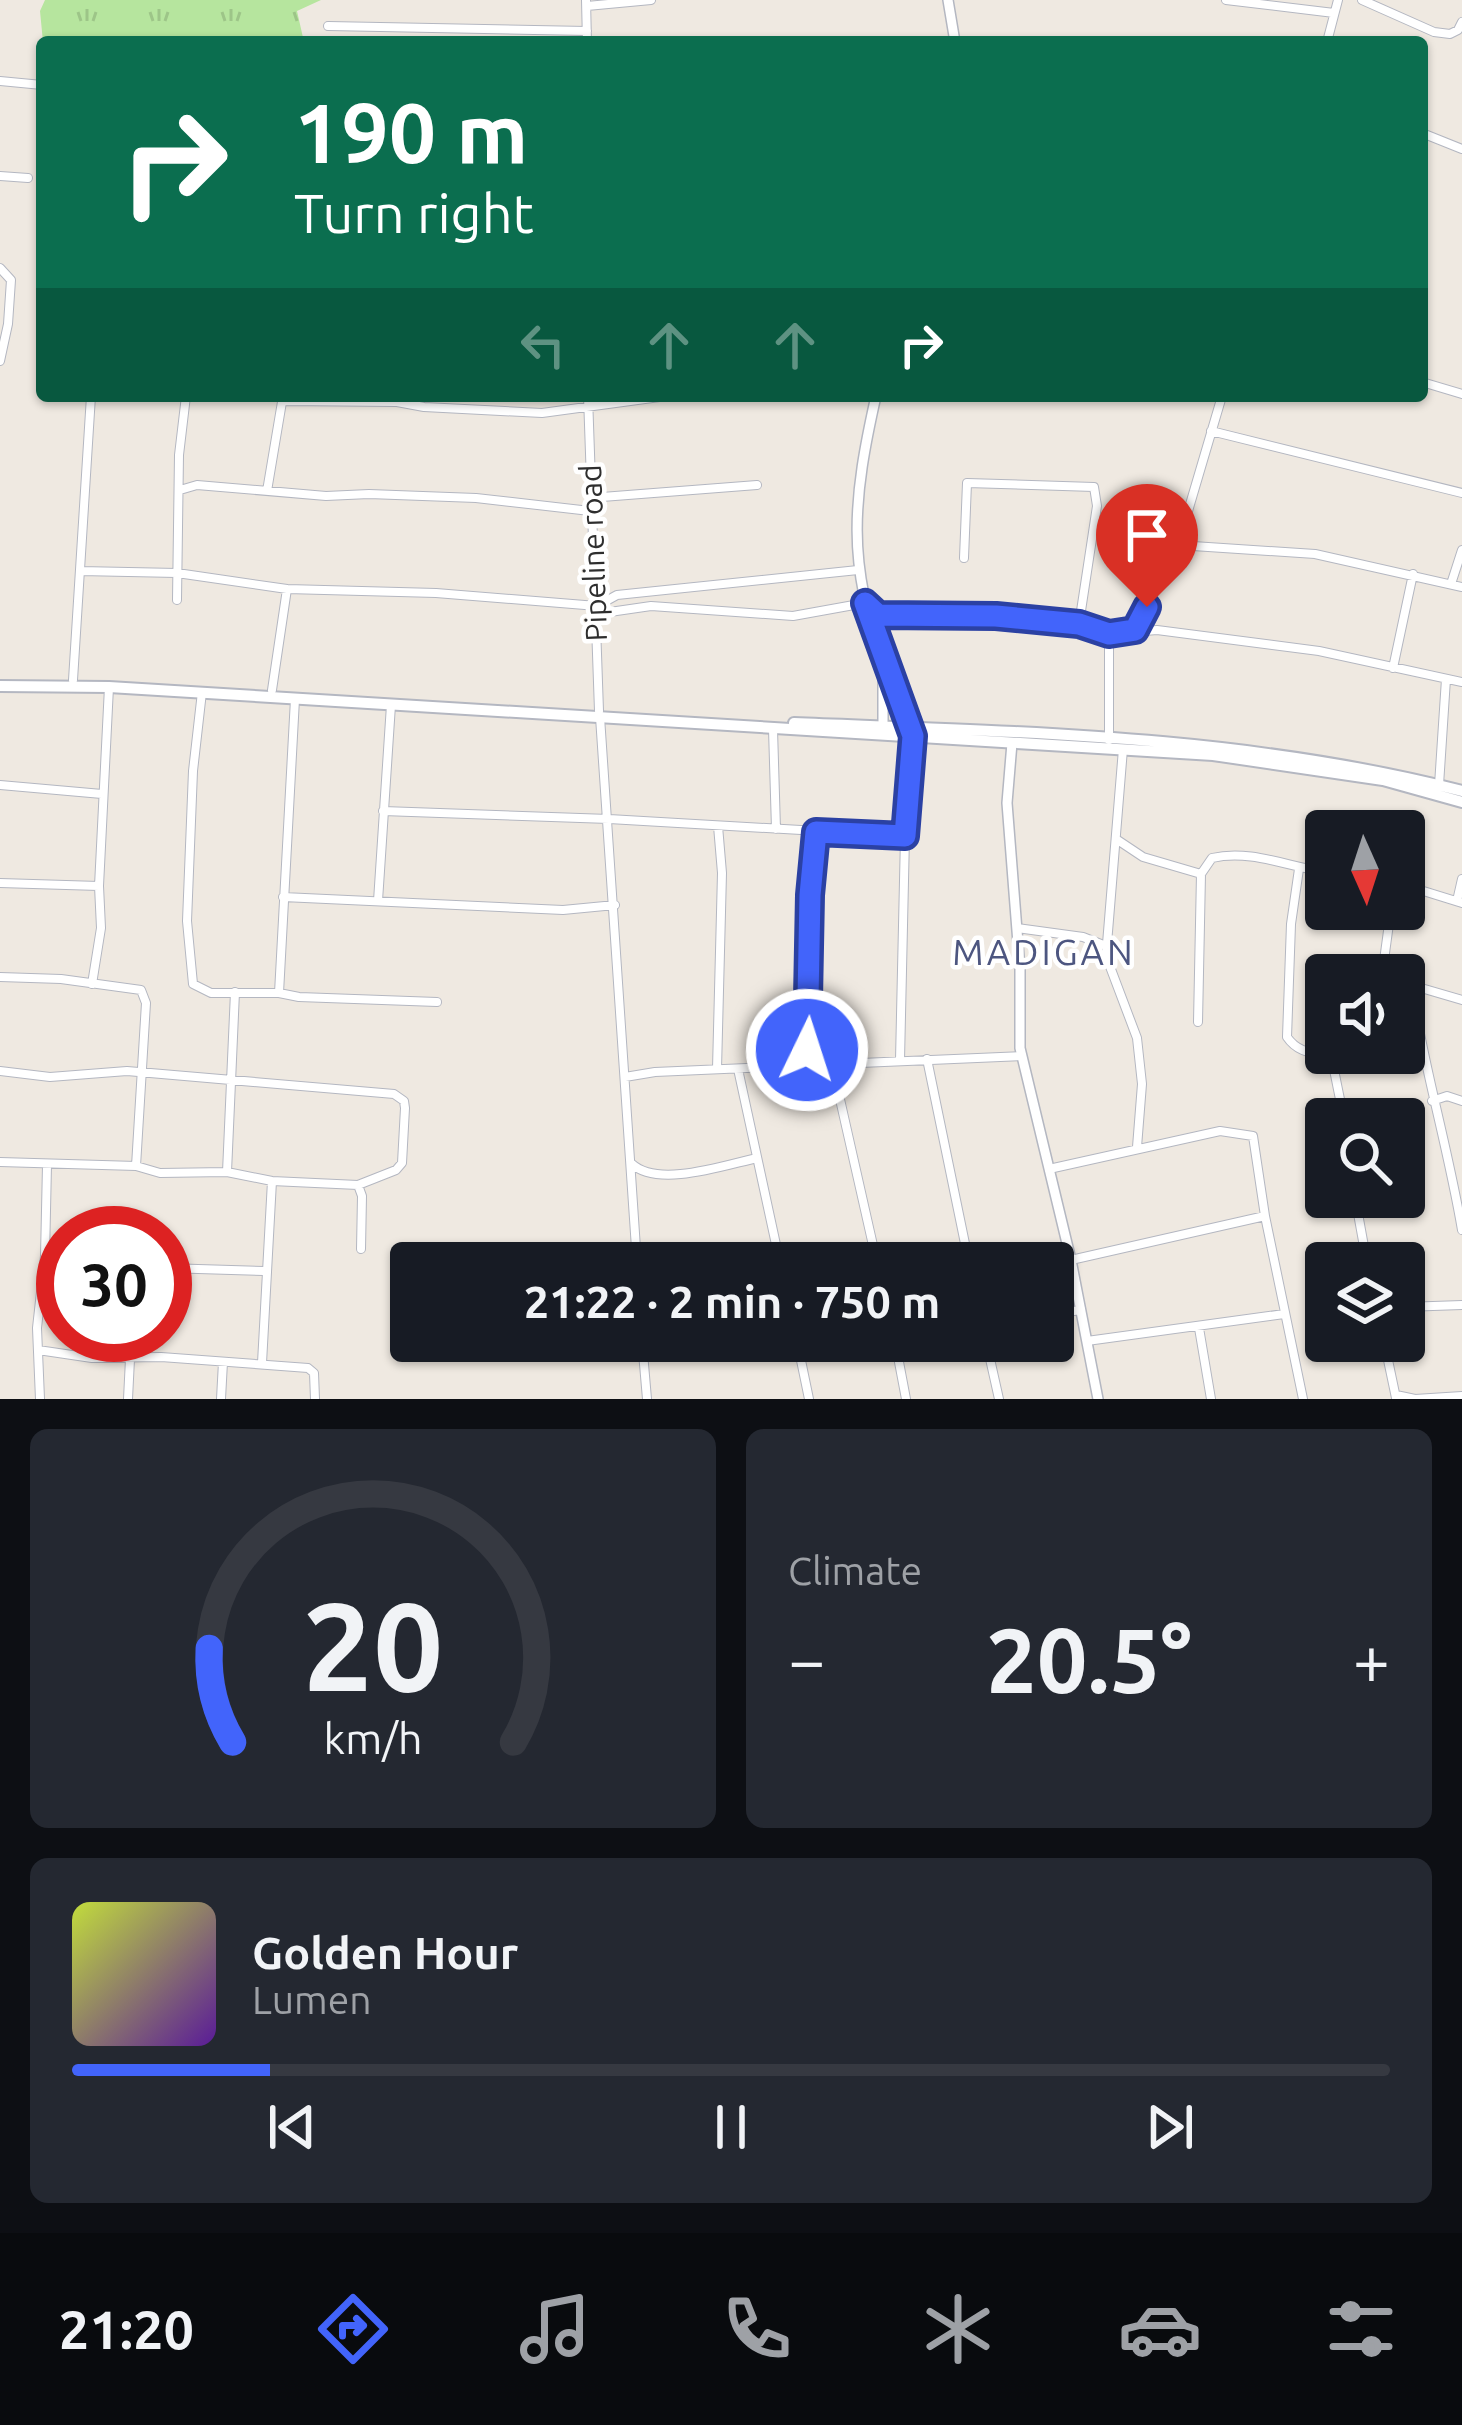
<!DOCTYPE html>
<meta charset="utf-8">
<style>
:root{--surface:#171b24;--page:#242831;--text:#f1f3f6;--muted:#9ea1a6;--line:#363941;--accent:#4264fb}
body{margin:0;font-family:Ubuntu,sans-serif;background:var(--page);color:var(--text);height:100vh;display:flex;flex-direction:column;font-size:45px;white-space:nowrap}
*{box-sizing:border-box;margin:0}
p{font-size:39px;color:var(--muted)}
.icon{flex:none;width:66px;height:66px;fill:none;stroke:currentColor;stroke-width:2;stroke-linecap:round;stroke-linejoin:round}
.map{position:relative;height:1399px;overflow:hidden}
.side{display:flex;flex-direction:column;gap:30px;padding:30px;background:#0d0f14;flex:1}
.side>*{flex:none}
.banner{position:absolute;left:36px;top:36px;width:1392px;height:366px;border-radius:12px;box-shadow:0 3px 9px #0004;background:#0b6e4f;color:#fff;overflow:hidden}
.needle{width:78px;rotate:177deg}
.tools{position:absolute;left:1305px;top:810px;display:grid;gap:24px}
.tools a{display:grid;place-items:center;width:120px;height:120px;border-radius:12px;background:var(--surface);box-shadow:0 3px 9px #0004;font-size:60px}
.speed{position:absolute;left:36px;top:1206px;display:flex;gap:24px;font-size:60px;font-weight:700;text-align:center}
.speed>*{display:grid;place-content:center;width:156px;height:156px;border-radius:50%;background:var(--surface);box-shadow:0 3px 9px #0004;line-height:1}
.speed .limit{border:18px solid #d22;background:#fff;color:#111}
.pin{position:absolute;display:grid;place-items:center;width:102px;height:102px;color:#fff;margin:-123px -51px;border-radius:50% 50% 50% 0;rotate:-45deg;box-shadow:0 0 12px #0007}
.pin .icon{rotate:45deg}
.me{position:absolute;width:132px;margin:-66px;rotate:4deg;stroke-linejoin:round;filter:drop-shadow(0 0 9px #0008)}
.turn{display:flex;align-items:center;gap:42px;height:252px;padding:0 60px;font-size:54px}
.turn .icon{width:156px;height:156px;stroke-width:2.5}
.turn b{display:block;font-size:84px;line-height:102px}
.lanes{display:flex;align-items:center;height:114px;padding:0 60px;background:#0003;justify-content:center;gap:60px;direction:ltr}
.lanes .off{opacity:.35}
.big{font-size:90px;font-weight:700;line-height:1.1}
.side .widget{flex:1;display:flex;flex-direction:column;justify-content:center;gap:18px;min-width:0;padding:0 42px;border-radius:18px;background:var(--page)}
.side .dial{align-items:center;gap:0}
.dial svg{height:312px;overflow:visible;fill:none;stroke:var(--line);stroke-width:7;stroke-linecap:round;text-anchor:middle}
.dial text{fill:var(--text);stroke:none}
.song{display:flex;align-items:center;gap:36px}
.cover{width:144px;height:144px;border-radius:18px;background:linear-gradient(135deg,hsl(70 70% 55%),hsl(270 70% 35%))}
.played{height:12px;border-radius:6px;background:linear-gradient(90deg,var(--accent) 15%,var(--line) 15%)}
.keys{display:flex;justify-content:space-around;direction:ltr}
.heat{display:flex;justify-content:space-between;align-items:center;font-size:66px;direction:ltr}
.side .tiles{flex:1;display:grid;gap:30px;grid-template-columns:1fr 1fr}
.widget:last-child{grid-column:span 2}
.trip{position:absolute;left:390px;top:1242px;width:684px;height:120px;border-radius:12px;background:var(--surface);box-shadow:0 3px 9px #0004;font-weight:700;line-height:120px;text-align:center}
.tab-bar{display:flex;height:192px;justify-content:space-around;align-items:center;background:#090b0e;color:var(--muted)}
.tab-bar .icon{width:84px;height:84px}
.tab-bar .active{color:var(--accent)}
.tab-bar b{font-size:54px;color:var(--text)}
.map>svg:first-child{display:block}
.grass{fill:url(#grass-tufts)}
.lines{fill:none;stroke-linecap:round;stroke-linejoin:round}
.minor-casing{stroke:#b4b7c1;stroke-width:10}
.tertiary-casing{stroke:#b4b7c1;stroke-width:12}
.secondary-casing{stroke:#b4b7c1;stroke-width:14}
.minor{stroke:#fff;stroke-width:8}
.tertiary{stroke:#fff;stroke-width:9}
.secondary{stroke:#fff;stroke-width:10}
.route-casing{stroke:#2b41a3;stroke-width:30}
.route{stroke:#4264fb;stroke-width:21}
.labels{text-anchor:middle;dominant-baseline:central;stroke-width:9;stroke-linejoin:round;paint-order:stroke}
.street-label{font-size:30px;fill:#2e2e2e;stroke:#fff}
.quarter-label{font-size:36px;letter-spacing:3px;fill:#4d5680;stroke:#fff}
</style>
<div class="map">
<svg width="1462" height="1399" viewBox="0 0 1462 1399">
<defs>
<pattern id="grass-tufts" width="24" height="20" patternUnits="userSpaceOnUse" patternTransform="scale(3)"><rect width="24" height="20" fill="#b6e59e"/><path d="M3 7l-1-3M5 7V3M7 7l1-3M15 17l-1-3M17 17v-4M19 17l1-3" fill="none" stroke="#9dc588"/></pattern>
</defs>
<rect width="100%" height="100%" fill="#efe9e1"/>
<!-- grass -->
<path class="grass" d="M45,0h276l-24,11 7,31h-261l-3,-31z"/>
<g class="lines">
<!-- minor casing -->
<g class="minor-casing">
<path id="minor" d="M586,0l1,42
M1226,0l108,13
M1362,0l72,32 16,2 8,-4 4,-8
M587,6l64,-6
M328,26l259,5
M1327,42l11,-42
M0,81l42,4
M1422,133l40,16
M0,176l28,2
M0,268l11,12 -3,44 -8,37
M1422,286l1,-4
M1422,382l40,12
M588,396l11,315
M283,401l114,1 27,5 118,6 125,-17
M1211,431l251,62
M180,490l17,-5 129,11 43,-2 107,4 114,13 5,-12 7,-2 155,-12
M267,491l16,-95
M1178,545l137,9 147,33
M964,558l3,-75 127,4 3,19 -18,118
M80,571l97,2 110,16 149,4 161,13 20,-11 241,-25
M1451,584l11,-34
M177,600l2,-145 7,-59
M596,614l55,-8 142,10 72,-13 13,12 118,2 83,7 30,10 48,-4 162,21 143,31
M1135,630l43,-85 44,-149
M1109,634v106
M1393,668l20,-94
M73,680l18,-284
M272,690l15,-101
M202,692l-9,79 -6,150 6,63 18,9h68
M295,699l-16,294 20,4 138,5
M600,717l37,546
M773,729l3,100
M1123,749l-17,207 31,82 5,46 -5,63
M0,785l102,9
M1439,785l7,-106
M383,811l226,8 296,17
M1116,839l27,18 58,17 -3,148
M1299,869l-8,55 -4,113c12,18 35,19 55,16
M1201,874l11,-16c39,-9 76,9 114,14
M0,883l99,3
M1404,885l58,18
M283,897l280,13 52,-5
M378,901l13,-196
M1457,901l5,-22
M1017,928l66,9 23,9
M1382,975l9,-66
M0,977l61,2 80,11 5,13 -10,163
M1404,983l58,17
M92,984l9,-56 -2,-42 10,-199
M1411,985c13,83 37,162 51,245
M1342,1053h31
M1331,1055l13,64
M927,1059l42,204
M900,1060l5,-224 8,-100
M806,1064l4,-170 6,-62
M832,1064l45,199
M717,1069l5,-196 -4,-47
M738,1069l42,194
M0,1071l50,6 77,-6 267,23 10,7 1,7 -3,55 -6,7 -38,15
M625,1077l30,-5 366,-16
M1432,1101l15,-5 15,5
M0,1162l136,4 24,7 67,-1 45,9 86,4 4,11 -1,53
M632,1164c26,24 93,1 125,-6
M1049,1169l171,-38 33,5 12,80 38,183
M227,1172l8,-180
M1355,1197l12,66
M45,1256l18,2
M1071,1260l194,-44
M724,1263l53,-11
M165,1268l99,3
M1404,1307l58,-2
M1053,1314l28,-4
M1199,1328l12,71
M642,1341l5,58
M797,1341l12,58
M895,1341l11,58
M986,1341l13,58
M1087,1341l197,-27
M1384,1341l12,57
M38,1350l54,8 69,-1 147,11 6,5 1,26
M262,1363l10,-182
M1396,1395l19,4 47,-3
M40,1399l-3,-71 8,-72 2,-91
M128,1399l2,-40
M221,1399l2,-37"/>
</g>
<!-- tertiary casing -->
<g class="tertiary-casing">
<path id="tertiary" d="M948,0l7,42
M876,396c-23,102 -30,167 8,268 9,23 21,45 28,69
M883,728v-61
M1012,743l-5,60 13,166v79l51,212 27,139"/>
</g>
<!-- secondary casing -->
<g class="secondary-casing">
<path id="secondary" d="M0,686l109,1 1104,68 170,25 79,22
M794,723c223,9 451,12 668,68"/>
</g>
<!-- minor -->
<use href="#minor" class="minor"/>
<!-- tertiary -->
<use href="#tertiary" class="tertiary"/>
<!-- secondary -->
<use href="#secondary" class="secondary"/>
</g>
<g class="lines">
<!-- route casing -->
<g class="route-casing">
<path id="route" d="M807,1050l3,-155 6,-63 89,4 8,-100 -48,-133 13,12 118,1 83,8 30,10 26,-4 12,-23"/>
</g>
<!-- route -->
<use href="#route" class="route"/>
</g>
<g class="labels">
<!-- street labels -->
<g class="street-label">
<text transform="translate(593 553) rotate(-92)">Pipeline road</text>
</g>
<!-- quarter labels -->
<g class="quarter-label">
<text x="1044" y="951">MADIGAN</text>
</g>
</g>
</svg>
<div class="tools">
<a><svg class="needle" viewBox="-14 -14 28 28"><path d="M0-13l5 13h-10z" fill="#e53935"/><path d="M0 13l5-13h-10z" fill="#9ea1a6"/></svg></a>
<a><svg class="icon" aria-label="sound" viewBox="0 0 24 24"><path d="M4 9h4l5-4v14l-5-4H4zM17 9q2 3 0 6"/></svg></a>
<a><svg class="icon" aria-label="search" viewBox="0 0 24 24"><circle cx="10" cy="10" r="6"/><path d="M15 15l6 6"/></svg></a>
<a><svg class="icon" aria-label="layers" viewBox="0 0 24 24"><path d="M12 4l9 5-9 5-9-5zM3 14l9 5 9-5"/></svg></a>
</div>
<div class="speed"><div class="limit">30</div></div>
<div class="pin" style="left:1147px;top:607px;background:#d93025"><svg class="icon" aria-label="arrive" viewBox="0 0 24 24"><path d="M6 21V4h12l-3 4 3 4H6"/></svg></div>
<svg class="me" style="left:807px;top:1050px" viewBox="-20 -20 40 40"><circle r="17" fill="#4264fb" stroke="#fff" stroke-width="3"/><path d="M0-11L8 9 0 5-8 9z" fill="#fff"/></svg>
<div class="trip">21:22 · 2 min · 750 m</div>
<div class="banner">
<div class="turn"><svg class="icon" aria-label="right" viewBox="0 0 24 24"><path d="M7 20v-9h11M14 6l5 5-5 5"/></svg><div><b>190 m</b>Turn right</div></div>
<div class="lanes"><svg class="icon off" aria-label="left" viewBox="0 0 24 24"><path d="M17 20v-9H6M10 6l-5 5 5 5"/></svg><svg class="icon off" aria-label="ahead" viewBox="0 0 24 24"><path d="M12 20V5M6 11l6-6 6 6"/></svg><svg class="icon off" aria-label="ahead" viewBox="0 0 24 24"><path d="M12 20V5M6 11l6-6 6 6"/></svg><svg class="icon" aria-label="right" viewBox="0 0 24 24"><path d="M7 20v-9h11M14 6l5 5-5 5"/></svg></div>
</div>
</div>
<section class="side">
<div class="tiles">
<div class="widget dial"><svg viewBox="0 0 100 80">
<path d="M14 69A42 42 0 1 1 86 69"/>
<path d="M14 69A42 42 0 0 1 8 45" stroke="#4264fb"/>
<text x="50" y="56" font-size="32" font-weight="700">20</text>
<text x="50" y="72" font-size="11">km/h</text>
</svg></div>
<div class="widget"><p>Climate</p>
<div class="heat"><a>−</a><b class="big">20.5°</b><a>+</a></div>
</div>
<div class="widget">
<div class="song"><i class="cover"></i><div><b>Golden Hour</b><p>Lumen</p></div></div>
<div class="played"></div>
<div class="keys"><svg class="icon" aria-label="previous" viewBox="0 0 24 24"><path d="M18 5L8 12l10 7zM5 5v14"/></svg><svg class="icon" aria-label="pause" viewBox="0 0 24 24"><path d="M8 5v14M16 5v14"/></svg><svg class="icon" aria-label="next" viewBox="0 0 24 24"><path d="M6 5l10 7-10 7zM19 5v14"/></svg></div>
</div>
</div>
</section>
<nav class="tab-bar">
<b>21:20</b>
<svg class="icon active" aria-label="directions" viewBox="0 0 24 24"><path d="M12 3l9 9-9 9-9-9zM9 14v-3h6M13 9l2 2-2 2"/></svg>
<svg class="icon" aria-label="music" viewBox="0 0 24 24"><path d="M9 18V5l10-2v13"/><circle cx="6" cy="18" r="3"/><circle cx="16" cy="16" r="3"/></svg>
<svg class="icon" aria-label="phone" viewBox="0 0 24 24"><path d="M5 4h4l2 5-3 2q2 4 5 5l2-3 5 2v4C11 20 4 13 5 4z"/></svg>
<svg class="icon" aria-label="climate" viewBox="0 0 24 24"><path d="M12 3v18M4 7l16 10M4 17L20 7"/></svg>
<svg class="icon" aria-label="car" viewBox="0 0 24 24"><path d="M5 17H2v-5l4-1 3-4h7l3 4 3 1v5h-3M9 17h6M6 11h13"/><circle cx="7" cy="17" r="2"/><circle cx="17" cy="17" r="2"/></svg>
<svg class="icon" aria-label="filters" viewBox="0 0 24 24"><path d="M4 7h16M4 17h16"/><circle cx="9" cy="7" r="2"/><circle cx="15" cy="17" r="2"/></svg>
</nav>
